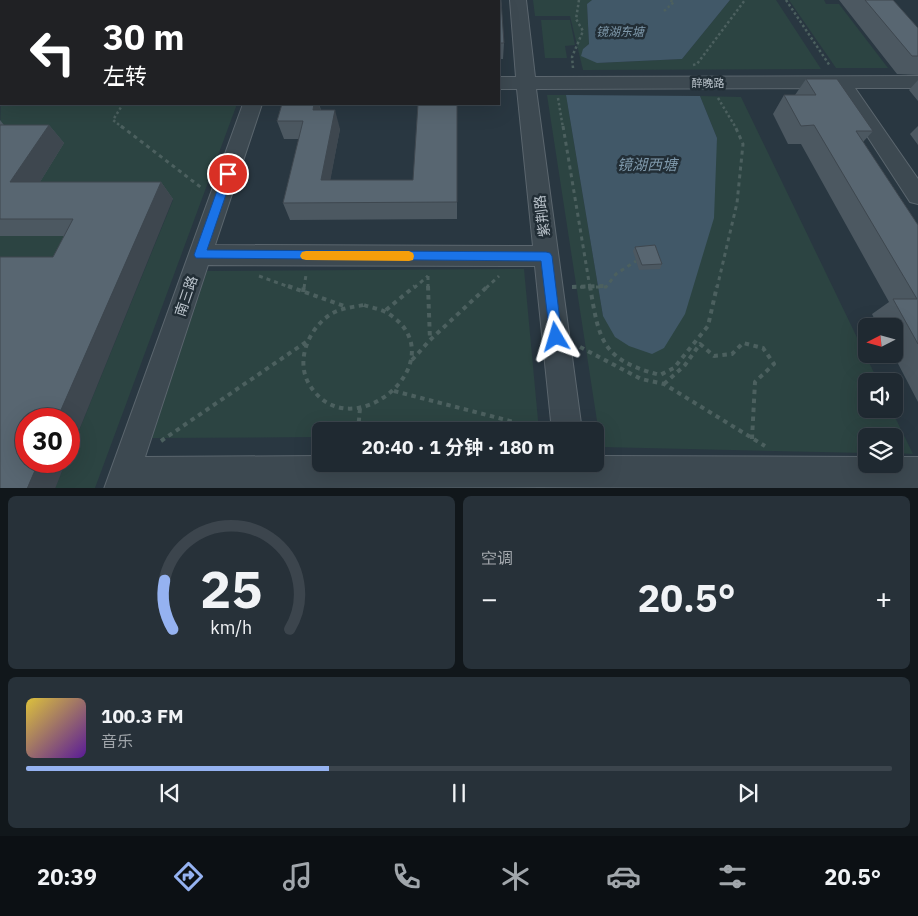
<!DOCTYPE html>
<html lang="zh">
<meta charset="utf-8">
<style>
:root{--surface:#1f2931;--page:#273139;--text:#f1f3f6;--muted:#a1a6ab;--line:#3c454d;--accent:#95b2f1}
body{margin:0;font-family:"IBM Plex Sans","Noto Sans SC",sans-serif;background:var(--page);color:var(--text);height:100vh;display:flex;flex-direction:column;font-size:19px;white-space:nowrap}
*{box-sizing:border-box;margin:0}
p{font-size:16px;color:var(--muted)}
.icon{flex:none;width:28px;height:28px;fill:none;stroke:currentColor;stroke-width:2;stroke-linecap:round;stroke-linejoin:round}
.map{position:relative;height:488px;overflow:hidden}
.sheet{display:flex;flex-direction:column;gap:8px;padding:8px;background:#11171b;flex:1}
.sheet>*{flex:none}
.top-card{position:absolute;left:0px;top:0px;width:500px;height:105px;box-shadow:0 5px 20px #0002,0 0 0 1px var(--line);background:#202124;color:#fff;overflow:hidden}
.needle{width:32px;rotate:264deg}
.buttons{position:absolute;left:858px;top:318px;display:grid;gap:10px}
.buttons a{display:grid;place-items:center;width:45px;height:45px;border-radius:8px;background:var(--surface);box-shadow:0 5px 20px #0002,0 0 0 1px var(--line);font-size:25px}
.speed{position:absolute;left:15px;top:408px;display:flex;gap:10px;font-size:25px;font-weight:700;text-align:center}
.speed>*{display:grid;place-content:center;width:65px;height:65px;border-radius:50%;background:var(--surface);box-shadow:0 5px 20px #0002,0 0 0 1px var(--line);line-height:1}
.speed .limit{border:8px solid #d22;background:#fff;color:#111}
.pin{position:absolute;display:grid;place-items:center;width:42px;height:42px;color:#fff;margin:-21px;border:2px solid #fff;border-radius:50%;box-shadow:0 1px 5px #0007}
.me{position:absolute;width:55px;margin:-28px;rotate:353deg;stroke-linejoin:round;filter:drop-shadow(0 0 4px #0008)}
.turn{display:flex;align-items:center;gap:18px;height:105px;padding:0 20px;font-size:22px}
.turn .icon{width:65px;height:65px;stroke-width:2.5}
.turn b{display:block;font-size:35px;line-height:42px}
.big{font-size:38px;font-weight:700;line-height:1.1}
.sheet .card{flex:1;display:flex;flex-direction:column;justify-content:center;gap:8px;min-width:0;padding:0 18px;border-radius:8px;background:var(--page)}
.sheet .dial{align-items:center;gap:0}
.dial svg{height:130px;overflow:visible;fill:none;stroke:var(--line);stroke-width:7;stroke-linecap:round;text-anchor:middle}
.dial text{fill:var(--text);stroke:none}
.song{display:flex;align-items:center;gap:15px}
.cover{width:60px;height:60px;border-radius:8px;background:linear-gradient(135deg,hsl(50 70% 55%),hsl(270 70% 35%))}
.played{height:5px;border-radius:2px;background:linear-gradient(90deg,var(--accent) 35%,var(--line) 35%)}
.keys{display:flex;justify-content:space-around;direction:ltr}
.heat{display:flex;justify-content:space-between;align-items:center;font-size:28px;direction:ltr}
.sheet .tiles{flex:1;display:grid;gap:8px;grid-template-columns:1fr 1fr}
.card:last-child{grid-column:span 2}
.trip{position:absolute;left:312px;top:422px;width:292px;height:50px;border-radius:8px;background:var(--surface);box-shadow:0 5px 20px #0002,0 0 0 1px var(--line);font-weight:700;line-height:50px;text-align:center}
.tab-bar{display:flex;height:80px;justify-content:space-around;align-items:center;background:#0c1014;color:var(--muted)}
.tab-bar .icon{width:35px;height:35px}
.tab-bar .active{color:var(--accent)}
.tab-bar b{font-size:22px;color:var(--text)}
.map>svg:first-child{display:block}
.green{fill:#2c4442}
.water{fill:#415868}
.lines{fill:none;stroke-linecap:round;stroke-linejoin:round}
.minor-casing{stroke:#5b666e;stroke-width:2}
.path-far2{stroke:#4c605f;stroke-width:2.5;stroke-dasharray:2.5 2.5;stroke-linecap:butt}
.path-far1{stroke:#4c605f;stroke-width:3;stroke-dasharray:4 4;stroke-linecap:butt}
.path{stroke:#4c605f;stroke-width:4;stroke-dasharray:4.5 4.5;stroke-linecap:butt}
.minor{fill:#3d4951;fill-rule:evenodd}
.wall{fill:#4c5861}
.shaded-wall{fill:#3e474f}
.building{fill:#586671;stroke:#3e474f}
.route{fill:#1a73e8;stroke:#114b97}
.slow{fill:#f59e0b}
.labels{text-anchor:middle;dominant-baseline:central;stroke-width:5;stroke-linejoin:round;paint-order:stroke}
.far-street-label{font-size:11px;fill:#bac3cb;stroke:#222e36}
.far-water-label{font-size:12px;font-style:italic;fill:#7e98aa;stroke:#222e36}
.street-label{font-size:14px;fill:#bac3cb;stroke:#222e36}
.water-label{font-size:15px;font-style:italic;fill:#7e98aa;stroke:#222e36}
</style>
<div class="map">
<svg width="918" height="489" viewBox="0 0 918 489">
<rect width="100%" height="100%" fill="#293741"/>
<!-- green -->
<path class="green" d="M533,0h59l-5,4 2,40 -6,5 14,14 85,-4 48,-59h46l45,69 -238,1 -13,-54h-35z
M789,0h35l2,4h13l49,64h-52z
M541,20h29l5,25 -10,1 2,12h-22z
M547,95h19l37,221 111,-151 3,-27 -17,-42 41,1 137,284h-12v28h25l22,45 -19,-1v-17h-28v17l-265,-6z
M1,97v7h236l-142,384h-40l11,-27h3v-6l104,-255h-144l-29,-66z
M90,235l-90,140v-139z
M524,269l15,162h-218v6l-169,1 55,-167z"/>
<!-- water -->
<path class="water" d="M592,0h138l-48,59 -85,4 -16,-7 2,-7 6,-5 -2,-40z
M566,95l134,1 17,42 -3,80 -29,96 -21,34 -12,6 -23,-8 -14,-9 -12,-21z"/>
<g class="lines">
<!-- minor casing -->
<g class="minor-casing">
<path id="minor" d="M510,0h16l9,77 383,-1v12h-63l63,91v25l-8,-2 -74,-114 -300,1 46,342h-30l-17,-165 -327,-1 -63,192 176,-1v8h275v-8l270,1v7h28v-7h24v32l-378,-2 -436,2 139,-385h19l-47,141 318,1 -16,-157h-18v-12h17z"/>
</g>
<!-- path-far2 -->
<path class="path-far2" d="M786,0l44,66
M664,11l10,-9 -5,-2
M693,65l4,-1 48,-64
M573,68l-1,-11 11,-26 -7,-12 3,-19
M558,98l5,30
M718,98l18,30
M123,128l-10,-8 10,-16"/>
<!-- path-far1 -->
<path class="path-far1" d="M121,126l82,63
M563,126l27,162
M259,276l33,12
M428,276v12
M572,287h34l10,-13 20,-13
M304,288l2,-13
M414,288l14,-12
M486,288l13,-12
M717,288l20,-85 6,-59 -8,-18"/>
<!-- path -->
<path class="path" d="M288,286l59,21
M428,286l2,54
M590,286c9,55 12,74 70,89l14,-7 34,-42 9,-40
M572,287l35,-1
M303,292l1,-6
M364,305c8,3 18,4 25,9 70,46 -39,139 -80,70 -14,-24 0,-56 22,-70 10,-6 22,-7 33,-9z
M386,310l29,-24
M580,347l61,32 23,5 101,62
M412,360l18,-20 58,-54
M664,384l21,-19 15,-21 14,12 18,-2 11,-11 20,5 11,16 -19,18 -3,57
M394,391l120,31 5,9
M358,431l2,-23
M161,441l145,-99"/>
<!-- minor -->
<use href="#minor" class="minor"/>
</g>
<!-- wall -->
<path class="wall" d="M220,0h73v1h-74z
M839,0h54l25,28v47l-21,-1z
M499,1l5,42 -1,16h-4z
M806,79l67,52 -10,11 55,83v177l-25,-48h1v-28h-16l-6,-12 17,-12 -88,-158h-13l-15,-30 11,-19h11z
M918,80v21l-9,-11z
M282,104h37l2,6 19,19 -10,51h83l44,-76v115l-167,1 -7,-17 16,-64h-15l-7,-18z
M0,120l4,5h45l15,18 -24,39h121l12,17 -120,58 11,-21h-64z
M918,126v19l-8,-11z
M635,247l27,17 -2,5 -21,1 -6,-19z"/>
<!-- shaded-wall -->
<path class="shaded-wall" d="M2,0l1,1h-2v27l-1,2v-28z
M125,0h18l-1,1h-18z
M258,0h8l1,1h-9z
M314,104h5l2,9 -8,-3z
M335,110l5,19 -13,69 -6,-18z
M49,125l15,18 -35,57 -19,-18z
M161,182l12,17 -104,256v-36h-12z
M39,461h27l-11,28h-28z"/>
<!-- building -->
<path class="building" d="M96,0h29l-1,1h-29z
M220,0h38v1h-39z
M378,0h35v1h-36z
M458,0h43l3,43h-5v-42h-41z
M865,0h28l25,28v28h-6z
M806,79h31l36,52h-17l62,94v119l-25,-45h24l-103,-174 -13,1 -17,-31h32z
M282,104h32l-1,6h22l-14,70h92l5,-76h39v98l-174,1 20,-82h-26z
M0,125h49l-39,57h151l-104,237h-31v42h13l-12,28h-27v-232h53l20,-38h-73z
M655,245l7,19 -20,1 -7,-18z"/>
<!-- route -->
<path class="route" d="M228,170l5,4 -26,76 339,2 4,1 2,3 10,81 -1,4 -5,2 -5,-2 -1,-4 -9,-76 -345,-3 -2,-3 29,-81z"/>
<!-- slow -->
<path class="slow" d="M306,251h103l4,2 1,3 -1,4 -4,1 -103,-1 -4,-1 -2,-3 2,-4z"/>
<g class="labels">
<!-- far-street labels -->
<g class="far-street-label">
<text x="708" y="83">醉晚路</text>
</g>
<!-- far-water labels -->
<g class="far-water-label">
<text x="620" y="31">镜湖东塘</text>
</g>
<!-- street labels -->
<g class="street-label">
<text transform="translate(542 216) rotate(-97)">紫荆路</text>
<text transform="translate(186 296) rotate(-71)">南三路</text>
</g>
<!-- water labels -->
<g class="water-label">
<text x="647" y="164">镜湖西塘</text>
</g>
</g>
</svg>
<div class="buttons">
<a><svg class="needle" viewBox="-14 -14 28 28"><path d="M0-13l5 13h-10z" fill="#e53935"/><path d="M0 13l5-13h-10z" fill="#a1a6ab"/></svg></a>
<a><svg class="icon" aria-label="sound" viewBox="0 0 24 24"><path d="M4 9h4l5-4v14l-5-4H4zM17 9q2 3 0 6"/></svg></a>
<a><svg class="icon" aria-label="layers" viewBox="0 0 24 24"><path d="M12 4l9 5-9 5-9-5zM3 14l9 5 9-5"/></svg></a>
</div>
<div class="speed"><div class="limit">30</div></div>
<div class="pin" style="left:228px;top:174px;background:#d93025"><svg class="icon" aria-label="arrive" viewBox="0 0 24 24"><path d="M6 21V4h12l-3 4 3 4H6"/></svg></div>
<svg class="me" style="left:556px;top:337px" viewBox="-20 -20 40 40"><path d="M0-17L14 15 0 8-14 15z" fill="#1a73e8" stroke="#fff" stroke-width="4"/></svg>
<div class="trip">20:40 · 1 分钟 · 180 m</div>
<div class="top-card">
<div class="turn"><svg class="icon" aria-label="left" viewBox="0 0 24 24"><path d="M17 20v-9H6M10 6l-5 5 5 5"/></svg><div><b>30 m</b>左转</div></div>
</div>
</div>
<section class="sheet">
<div class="tiles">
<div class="card dial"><svg viewBox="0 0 100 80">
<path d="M14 69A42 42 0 1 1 86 69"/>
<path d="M14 69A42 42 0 0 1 9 39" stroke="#95b2f1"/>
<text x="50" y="56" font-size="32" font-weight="700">25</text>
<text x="50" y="72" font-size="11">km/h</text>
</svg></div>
<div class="card"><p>空调</p>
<div class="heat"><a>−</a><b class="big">20.5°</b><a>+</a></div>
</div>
<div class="card">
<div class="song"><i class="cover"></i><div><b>100.3 FM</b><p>音乐</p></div></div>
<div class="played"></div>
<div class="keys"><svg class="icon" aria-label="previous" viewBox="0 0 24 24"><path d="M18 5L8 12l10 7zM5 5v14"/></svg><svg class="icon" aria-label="pause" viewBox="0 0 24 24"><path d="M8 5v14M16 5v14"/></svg><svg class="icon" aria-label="next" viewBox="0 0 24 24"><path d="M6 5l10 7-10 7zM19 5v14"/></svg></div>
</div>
</div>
</section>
<nav class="tab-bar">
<b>20:39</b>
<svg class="icon active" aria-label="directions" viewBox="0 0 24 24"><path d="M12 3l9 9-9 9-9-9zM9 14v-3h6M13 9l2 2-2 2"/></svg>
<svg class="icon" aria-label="music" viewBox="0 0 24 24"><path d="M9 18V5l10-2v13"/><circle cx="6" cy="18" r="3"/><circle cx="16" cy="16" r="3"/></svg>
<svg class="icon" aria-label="phone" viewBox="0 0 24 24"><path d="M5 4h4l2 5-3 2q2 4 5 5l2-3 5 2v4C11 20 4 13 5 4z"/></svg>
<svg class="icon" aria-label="climate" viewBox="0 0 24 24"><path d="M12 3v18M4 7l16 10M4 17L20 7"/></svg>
<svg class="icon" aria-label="car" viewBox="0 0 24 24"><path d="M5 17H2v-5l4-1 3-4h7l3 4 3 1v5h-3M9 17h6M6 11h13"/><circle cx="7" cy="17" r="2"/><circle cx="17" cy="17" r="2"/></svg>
<svg class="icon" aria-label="filters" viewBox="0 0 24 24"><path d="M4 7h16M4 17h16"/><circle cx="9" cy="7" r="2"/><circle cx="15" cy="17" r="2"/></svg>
<b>20.5°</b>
</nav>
